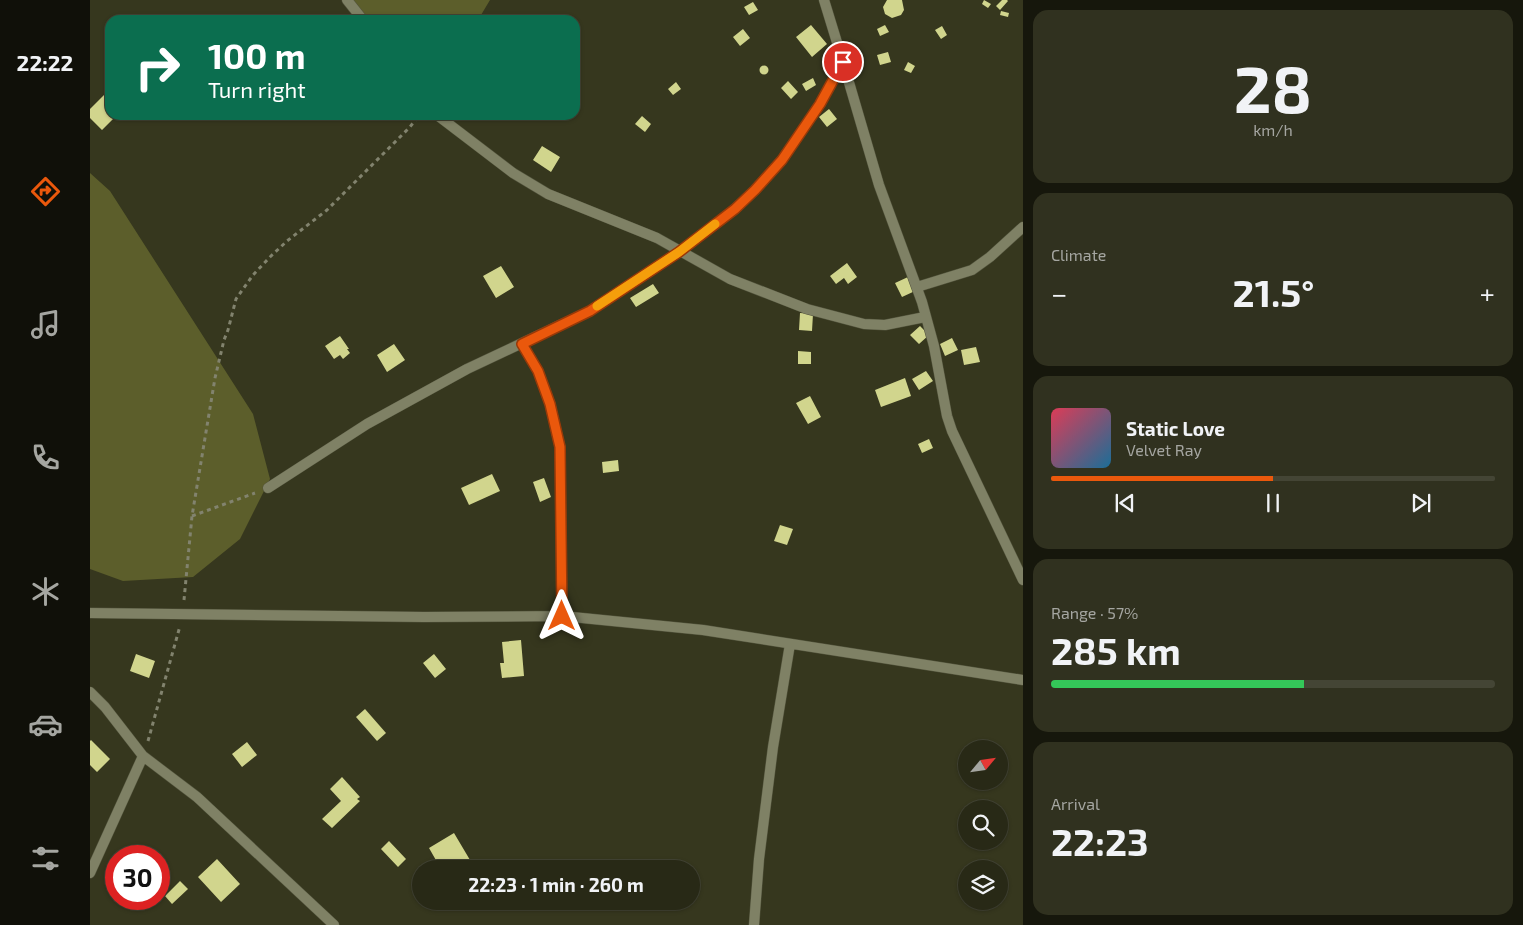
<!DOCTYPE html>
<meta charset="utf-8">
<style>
:root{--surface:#282916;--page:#30311f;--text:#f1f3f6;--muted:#a5a6a1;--line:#444535;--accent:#ea580c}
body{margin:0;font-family:"Exo 2",sans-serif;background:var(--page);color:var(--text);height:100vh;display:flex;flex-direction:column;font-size:19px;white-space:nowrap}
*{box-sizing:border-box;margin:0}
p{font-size:16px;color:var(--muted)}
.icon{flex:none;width:28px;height:28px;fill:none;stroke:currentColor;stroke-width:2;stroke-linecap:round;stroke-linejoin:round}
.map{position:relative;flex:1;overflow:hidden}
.side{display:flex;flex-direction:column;gap:10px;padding:10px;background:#16170c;width:500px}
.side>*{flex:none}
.top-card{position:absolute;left:15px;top:15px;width:475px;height:105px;border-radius:15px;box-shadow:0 1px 4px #0004,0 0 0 1px var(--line);background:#0b6e4f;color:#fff;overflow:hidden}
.needle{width:32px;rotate:61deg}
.controls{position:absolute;left:868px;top:740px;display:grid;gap:10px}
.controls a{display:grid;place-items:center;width:50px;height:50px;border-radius:50%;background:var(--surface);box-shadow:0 1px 4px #0004,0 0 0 1px var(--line);font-size:25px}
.speed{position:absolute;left:15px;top:845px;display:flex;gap:10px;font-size:25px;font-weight:700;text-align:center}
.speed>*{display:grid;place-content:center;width:65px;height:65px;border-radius:50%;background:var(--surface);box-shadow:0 1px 4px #0004,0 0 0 1px var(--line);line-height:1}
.speed .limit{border:8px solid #d22;background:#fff;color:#111}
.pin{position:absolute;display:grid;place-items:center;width:42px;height:42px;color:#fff;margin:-21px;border:2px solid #fff;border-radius:50%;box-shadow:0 1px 5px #0007}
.me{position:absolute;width:55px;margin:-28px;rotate:0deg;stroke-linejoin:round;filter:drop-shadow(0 0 4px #0008)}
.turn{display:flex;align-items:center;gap:18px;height:105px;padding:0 20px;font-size:22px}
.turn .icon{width:65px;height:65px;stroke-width:2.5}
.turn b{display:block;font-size:35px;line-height:42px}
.big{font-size:38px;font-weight:700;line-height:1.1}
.side .widget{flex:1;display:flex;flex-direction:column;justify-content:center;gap:8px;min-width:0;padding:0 18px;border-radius:15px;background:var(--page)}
.side .dial{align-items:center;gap:0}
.dial b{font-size:65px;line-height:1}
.song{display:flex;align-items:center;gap:15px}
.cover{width:60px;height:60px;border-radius:8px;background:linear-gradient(135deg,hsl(350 70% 55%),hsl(200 70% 35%))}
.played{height:5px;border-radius:2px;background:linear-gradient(90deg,var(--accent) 50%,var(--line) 50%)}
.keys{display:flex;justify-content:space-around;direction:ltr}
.heat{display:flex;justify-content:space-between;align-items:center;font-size:28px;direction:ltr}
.charge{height:8px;border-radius:4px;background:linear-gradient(90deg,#34c759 57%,var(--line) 0)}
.trip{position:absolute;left:322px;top:860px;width:288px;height:50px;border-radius:25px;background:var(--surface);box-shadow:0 1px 4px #0004,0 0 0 1px var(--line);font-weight:700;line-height:50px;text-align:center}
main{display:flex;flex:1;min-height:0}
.tabs{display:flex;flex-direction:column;width:90px;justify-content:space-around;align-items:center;background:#101009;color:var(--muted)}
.tabs .icon{width:35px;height:35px}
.tabs .active{color:var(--accent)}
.tabs b{font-size:22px;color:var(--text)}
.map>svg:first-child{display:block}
.green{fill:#5c5e2b}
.building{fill:#d1d58d}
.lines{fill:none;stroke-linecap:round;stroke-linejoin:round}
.street-casing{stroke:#53543d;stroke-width:11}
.path{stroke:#82836e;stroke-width:3;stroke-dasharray:4 4;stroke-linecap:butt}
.street{stroke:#7f8165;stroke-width:10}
.route-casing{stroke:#983908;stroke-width:12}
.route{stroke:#ea580c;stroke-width:9}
.slow{stroke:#f59e0b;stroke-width:9}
</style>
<main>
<nav class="tabs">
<b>22:22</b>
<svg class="icon active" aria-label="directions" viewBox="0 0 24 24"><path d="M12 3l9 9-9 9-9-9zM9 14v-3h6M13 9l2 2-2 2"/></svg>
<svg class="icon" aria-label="music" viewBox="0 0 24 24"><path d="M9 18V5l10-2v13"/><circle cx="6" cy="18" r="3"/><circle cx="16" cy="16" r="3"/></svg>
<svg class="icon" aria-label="phone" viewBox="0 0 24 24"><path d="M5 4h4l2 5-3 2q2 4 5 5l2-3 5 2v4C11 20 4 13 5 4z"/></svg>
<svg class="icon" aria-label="climate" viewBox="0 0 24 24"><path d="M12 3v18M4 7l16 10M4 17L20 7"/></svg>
<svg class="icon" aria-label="car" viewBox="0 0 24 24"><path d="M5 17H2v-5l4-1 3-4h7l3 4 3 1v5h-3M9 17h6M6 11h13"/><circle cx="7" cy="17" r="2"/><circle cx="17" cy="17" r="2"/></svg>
<svg class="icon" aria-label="filters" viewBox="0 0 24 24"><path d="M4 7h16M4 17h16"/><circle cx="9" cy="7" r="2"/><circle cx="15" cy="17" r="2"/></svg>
</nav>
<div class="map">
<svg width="933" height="925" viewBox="0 0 933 925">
<rect width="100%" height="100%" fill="#36371e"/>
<!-- green -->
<path class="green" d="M261,0h139l-9,15 -17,5h-96z
M0,173l20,18 143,223 17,65 -30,60 -47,38 -70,4 -33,-12z"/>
<!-- building -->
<path class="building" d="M797,0h15l2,10 -3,5 -9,3 -7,-4 -2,-7z
M894,0l7,4 -3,4 -6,-4z
M912,0h5l1,1 -8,9 -4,-4z
M663,2l5,8 -9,5 -5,-8z
M911,11l8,2 -1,4 -8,-2z
M721,25l16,19 -15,13 -16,-20z
M795,25l4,7 -9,4 -3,-7z
M852,26l5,9 -6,4 -6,-9z
M653,29l7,9 -10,8 -7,-9z
M798,52l3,10 -11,3 -3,-10z
M818,62l7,4 -4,7 -7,-3z
M669.5 70a4.5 4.5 0 1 1 9 0a4.5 4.5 0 1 1-9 0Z
M723,78l3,7 -10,6 -4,-7z
M698,81l10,11 -7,7 -10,-11z
M586,82l5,7 -8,6 -5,-6z
M20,89v26h7l-15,15 -12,-12v-9z
M739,109l8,10 -10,8 -8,-10z
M552,116l9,8 -6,8 -10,-8z
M452,146l18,11 -9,15 -18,-12z
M757,263l10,14 -9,7 -4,-6 -8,6 -6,-8z
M411,266l13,21 -18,11 -13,-22z
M818,277l7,14 -13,6 -7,-14z
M563,284l6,9 -23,14 -6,-9z
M710,313l13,1 -1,17 -13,-1z
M830,326l9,9 -10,9 -9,-9z
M250,336l9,13h-2l3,4 -7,6 -3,-4 -6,4 -9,-13z
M862,338l6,12 -13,6 -5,-12z
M304,344l11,16 -18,12 -10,-17z
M886,347l4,15 -16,3 -3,-15z
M708,351l13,1v12h-13z
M836,371l7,10 -14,9 -7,-11z
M815,378l6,18 -30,11 -6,-17z
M720,396l11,21 -13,7 -12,-21z
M839,439l4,9 -11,5 -4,-9z
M528,460l1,11 -16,2 -1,-11z
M402,474l8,17 -31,14 -8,-17z
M454,478l7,19 -11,5 -7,-20z
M690,525l13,4 -6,16 -13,-4z
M431,640l3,36 -22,2 -2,-15h4l-2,-21z
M46,654l19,7 -6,17 -19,-7z
M344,654l12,15 -11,9 -12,-15z
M275,709l21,24 -9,8 -21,-24z
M1,740l19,19 -13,13 -7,-7v-24z
M157,742l10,13 -15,12 -10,-13z
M252,777l18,20 -3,2 3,2 -28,27 -10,-9 19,-18 -11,-12z
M364,833l16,27 -16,9h-13l-12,-21z
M299,841l17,18 -8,8 -17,-18z
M127,859l23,25 -19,18 -23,-25z
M90,881l8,8 -16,15 -7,-8z"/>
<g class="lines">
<!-- street casing -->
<g class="street-casing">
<path id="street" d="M257,0l16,20
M753,62l36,123 43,117 12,44 13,70 5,15 71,149
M347,115l76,58 35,21 109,44 73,41 77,30 57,15 21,1 40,-8
M827,287l55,-17 18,-13 33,-30
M432,344l16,27 12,33 10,43 2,169
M178,488l99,-64 100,-55 123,-58 89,-59 56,-43 20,-19 27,-30 38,-56 23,-42 -19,-62
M0,613l334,4 138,-1 141,14 320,50
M0,692l15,15 38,49 54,41 137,128
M0,873l53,-117
M664,925l5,-66 14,-112 17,-103"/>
</g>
<!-- path -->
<path class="path" d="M102,516l63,-23
M94,600l8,-84 23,-138 9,-38 4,-10 8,-31 17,-24 17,-18 17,-16 40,-31 83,-83 9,-12
M58,741l32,-115"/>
<!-- street -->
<use href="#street" class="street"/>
</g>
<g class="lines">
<!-- route casing -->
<g class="route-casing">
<path id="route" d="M472,616l-2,-169 -10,-43 -12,-33 -16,-27 68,-33 89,-59 56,-43 20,-19 27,-30 38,-56 23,-42"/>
</g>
<!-- route -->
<use href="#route" class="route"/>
<!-- slow -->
<path class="slow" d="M507,306l82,-54 36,-28"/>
</g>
</svg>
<div class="controls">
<a><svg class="needle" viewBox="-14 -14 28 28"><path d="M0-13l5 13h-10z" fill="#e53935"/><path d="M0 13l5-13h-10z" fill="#a5a6a1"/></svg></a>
<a><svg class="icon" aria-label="search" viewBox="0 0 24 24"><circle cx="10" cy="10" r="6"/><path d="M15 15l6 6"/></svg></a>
<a><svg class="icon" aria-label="layers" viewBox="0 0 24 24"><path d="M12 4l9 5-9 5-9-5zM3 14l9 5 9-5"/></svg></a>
</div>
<div class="speed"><div class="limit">30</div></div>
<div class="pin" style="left:753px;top:62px;background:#d93025"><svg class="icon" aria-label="arrive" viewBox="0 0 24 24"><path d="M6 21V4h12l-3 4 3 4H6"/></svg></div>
<svg class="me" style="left:472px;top:616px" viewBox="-20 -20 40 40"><path d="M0-17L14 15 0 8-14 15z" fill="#ea580c" stroke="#fff" stroke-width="4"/></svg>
<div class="trip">22:23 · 1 min · 260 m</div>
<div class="top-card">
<div class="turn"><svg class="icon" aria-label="right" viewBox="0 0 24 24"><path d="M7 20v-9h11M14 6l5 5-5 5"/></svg><div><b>100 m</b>Turn right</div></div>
</div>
</div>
<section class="side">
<div class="widget dial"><b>28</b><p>km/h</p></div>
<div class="widget"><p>Climate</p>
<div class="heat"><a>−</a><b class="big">21.5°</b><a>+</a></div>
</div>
<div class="widget">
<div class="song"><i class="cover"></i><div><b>Static Love</b><p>Velvet Ray</p></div></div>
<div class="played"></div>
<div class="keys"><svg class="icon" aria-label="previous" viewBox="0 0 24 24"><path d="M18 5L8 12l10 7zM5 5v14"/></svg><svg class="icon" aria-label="pause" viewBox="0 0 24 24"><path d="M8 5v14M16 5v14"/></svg><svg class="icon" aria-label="next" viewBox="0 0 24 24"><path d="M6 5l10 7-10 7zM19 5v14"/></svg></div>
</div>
<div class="widget"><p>Range · 57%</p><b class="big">285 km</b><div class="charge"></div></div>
<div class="widget"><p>Arrival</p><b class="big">22:23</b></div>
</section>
</main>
